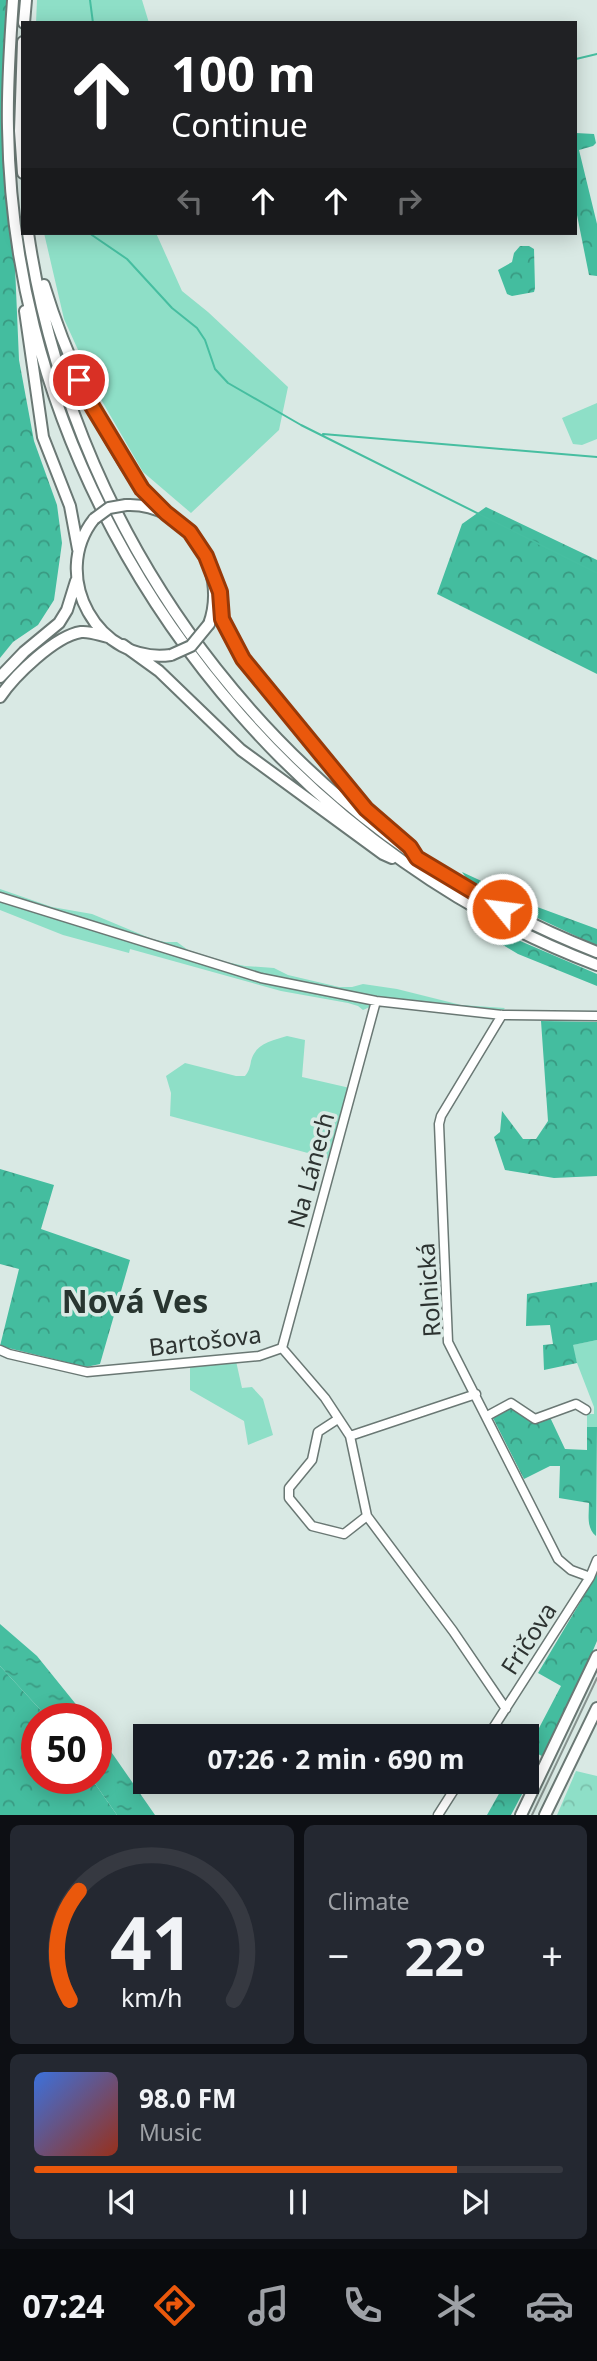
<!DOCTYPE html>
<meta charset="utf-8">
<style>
:root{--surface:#171b24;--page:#242831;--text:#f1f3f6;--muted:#9ea1a6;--line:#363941;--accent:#ea580c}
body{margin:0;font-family:"Noto Sans",sans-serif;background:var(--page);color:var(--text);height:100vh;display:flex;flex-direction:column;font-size:26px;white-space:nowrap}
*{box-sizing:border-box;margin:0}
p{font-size:23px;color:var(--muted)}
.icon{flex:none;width:38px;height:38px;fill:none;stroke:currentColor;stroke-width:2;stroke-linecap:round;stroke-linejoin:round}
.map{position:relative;height:1815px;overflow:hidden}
.sheet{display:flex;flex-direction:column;gap:10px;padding:10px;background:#0d0f14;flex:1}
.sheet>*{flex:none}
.hud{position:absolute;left:21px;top:21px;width:556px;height:214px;border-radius:0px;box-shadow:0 4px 18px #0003;background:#202124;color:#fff;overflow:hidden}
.speed{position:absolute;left:21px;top:1703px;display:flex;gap:14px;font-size:35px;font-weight:700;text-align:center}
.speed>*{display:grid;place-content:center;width:91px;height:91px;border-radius:50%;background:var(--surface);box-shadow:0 4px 18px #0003;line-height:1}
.speed .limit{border:10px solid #d22;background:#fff;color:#111}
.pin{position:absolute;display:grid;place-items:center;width:60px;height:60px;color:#fff;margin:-30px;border:4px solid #fff;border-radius:50%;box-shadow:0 2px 7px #0007}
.me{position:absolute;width:77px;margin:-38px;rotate:299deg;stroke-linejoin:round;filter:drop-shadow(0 0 5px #0008)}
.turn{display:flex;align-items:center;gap:24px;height:147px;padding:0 35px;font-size:32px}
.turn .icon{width:91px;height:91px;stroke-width:2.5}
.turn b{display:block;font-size:49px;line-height:60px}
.lanes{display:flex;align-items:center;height:66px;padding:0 35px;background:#0003;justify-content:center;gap:35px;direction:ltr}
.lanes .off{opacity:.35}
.big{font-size:52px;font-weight:700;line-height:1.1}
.sheet .widget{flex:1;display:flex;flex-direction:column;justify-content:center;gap:10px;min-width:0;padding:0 24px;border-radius:10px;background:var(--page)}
.sheet .dial{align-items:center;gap:0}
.dial svg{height:182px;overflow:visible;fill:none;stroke:var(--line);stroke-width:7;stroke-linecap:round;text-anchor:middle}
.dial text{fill:var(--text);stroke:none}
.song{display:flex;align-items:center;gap:21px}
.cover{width:84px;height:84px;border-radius:10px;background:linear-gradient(135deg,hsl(220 70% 55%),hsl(10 70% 35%))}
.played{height:7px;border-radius:4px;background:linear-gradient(90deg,var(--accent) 80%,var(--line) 80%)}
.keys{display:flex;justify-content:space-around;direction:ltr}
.heat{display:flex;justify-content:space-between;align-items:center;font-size:38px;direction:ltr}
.sheet .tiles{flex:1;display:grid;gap:10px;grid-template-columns:1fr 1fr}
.widget:last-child{grid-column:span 2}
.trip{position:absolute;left:133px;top:1724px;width:406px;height:70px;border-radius:0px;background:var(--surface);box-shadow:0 4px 18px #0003;font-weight:700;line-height:70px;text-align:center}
.tab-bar{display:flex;height:112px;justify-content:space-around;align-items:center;background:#090b0e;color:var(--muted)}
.tab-bar .icon{width:49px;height:49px}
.tab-bar .on{color:var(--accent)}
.tab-bar b{font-size:32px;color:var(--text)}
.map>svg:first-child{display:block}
.green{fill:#8edfc7}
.forest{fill:url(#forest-crowns)}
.park{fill:url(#park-crowns)}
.water{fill:url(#water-ripples)}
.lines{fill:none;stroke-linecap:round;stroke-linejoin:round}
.stream{stroke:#46bea0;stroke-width:2}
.street-casing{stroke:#6a7874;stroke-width:11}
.secondary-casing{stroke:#6a7874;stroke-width:14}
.street{stroke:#fff;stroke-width:8}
.secondary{stroke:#fff;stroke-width:10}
.tram{stroke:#87938f;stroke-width:2}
.secondary-bridge-casing{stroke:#6a7874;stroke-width:14;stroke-linecap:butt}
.secondary-bridge{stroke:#fff;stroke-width:10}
.route-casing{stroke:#983908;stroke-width:18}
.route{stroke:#ea580c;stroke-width:12}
.labels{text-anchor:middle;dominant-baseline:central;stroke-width:7;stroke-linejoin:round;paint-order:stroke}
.street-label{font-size:24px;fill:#2d3331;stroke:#d9e9e4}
.district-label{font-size:32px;font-weight:bold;fill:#283530;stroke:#d9e9e4}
</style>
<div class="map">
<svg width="597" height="1815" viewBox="0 0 597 1815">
<defs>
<pattern id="forest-crowns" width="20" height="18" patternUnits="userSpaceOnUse" patternTransform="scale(1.75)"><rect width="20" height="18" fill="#44bd9f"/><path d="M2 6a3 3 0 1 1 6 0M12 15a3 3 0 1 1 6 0" fill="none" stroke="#399a82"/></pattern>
<pattern id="park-crowns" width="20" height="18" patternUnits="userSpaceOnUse" patternTransform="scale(1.75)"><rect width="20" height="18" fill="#8edfc7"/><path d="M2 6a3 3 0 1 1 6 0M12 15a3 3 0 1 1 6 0" fill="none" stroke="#7bc0ab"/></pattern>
<pattern id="water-ripples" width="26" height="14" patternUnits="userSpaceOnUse" patternTransform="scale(1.75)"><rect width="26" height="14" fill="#46bea0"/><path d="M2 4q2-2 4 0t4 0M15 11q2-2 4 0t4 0" fill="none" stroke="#3b9b83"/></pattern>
</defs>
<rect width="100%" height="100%" fill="#d9e9e4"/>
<!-- green -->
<path class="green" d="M37,0h105l7,23h-113z
M44,233h112l26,58 26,21 80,75 -9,43 -88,83 -48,-41 -44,-76 -35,-77z
M597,403v36l-15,6 -9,-1 -11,-26z
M0,889l52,18 40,7 60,25 13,3h12l11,8 38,12 19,4 29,2 14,7 51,12h13l11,-3 34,5 64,16 44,3 -7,7 -117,-13 -18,8 -5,-4 -10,-3 -67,-12 -151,-42 -1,4 -66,-18 -63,-25z
M287,1036l18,4 -3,37 48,11 -20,71 -160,-43 1,-23 -5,-17 19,-13 51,13h9c4,-5 5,-9 6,-15 5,-18 20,-20 36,-25z
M597,1340v87h-10v-13h7v-7l-17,-44 -5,-18z
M236,1361l6,27 10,-1 11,12 10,36 -25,10 -4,-24 -54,-31v-24z"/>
<!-- forest -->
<path class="forest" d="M0,0h7l-5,133 7,87 6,46 4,94 15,81 23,64 5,38 -8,57 -16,25 -25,17 -13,16z
M576,133l18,1 2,9 -3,3 -14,4 18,74v52l-8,-1 -13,-65z
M520,246h9l5,3 1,39 -1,4 -22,4 -5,-2 -9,-24 14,-8 2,-9z
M486,507l111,53v114l-160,-80 25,-70z
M462,872l78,36 57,21v17l-108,-51 -18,-10z
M490,928l107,46v12l-79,-32 -33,-20z
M541,1021l56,1v154l-43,2 -49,-8 -11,-33 6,-5 2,-21 21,28h13l12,-18z
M0,1169l54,16 -13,44 89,31 -30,104 -14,3 -86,-21 19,-77 -19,-5z
M597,1282v58l-24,5 4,18 -33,7 -1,-25 10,-1 -3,-19 -24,1 1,-32z
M511,1407l18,11 19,-5 17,36 22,1v-23h10l-1,109c-10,-8 -7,-22 -7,-33l-30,-5 1,-32h-10l-26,13 -31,-61z
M597,1574v67l-17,40 -38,75 -14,-7 33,-63 -23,-13z
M0,1666l48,52h-11v60h54l26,37h-117z
M527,1756l12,6 -28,53h-24l18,-32 -2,-1h24z"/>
<!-- park -->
<path class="park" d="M576,1771l21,5v39h-40z"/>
<!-- water -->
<path class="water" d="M0,1624l37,32 50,62h-39l-48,-52z
M96,1730l59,85h-38l-26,-37h5z"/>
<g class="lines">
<!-- stream -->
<path class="stream" d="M90,0l3,23
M576,59l21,-5
M0,193l1,1
M89,233l38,26 45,49 25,20 8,12 10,29 13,14 73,42 296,148
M323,434l274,23"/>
<!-- street casing -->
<g class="street-casing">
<path id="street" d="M0,897l261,81 115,23 126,14 95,1
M502,1015l-61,101 -2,8 9,218 110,217 13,11 19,7
M282,1348l94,-347
M0,1350l9,4 78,18 172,-16 23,-8 43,50 25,38 17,80 86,115 53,78
M487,1416l24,-13 24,16 41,-15 10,6
M338,1419l-20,13 -6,28 -23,28v10l23,28 32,8 23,-18
M350,1436l126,-42
M488,1736l102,-159 7,-17
M438,1815l21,-33"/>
</g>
<!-- secondary casing -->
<g class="secondary-casing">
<path id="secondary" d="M13,0c-3,42 -6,85 -5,128 1,66 10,135 26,199 71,283 289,535 563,638
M24,23l2,-23
M23,42l-3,89 3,42
M28,233c47,321 265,601 569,719
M44,285c22,72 53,138 95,201 8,10 19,17 27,28
M25,311l18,126 27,69 8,43
M126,505c61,-3 103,64 83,119
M94,519c-45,57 4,146 77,136
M214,580l6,12 2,27 21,40 129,156
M123,645l36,26 82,79 142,104 9,4
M0,677l24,-25 35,-29 8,-13 9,-29
M0,697c14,-21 55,-61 81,-65 9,-1 18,3 27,5
M521,1815l76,-159
M545,1815l52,-107"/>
</g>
<!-- street -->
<use href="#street" class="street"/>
<!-- secondary -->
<use href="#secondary" class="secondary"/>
<!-- tram -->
<path class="tram" d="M532,1815l65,-137"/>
<!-- secondary-bridge casing -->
<g class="secondary-bridge-casing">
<path id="secondary-bridge" d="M94,519l15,-11 17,-3
M171,655l20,-9 18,-22"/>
</g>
<!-- secondary-bridge -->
<use href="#secondary-bridge" class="secondary-bridge"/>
</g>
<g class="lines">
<!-- route casing -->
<g class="route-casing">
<path id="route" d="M79,380l10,21 53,88 24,24 24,19 16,24 14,36 2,27 21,40 123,150 44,38 7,11 85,51"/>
</g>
<!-- route -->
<use href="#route" class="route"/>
</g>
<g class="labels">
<!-- street labels -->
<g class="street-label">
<text transform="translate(310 1170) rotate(-75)">Na Lánech</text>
<text transform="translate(428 1290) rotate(-94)">Rolnická</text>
<text transform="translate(205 1340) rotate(-7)">Bartošova</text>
<text transform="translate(528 1638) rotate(-57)">Fričova</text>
</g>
<!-- district labels -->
<g class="district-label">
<text x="135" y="1300">Nová Ves</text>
</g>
</g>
</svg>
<div class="speed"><div class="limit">50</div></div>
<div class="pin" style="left:79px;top:380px;background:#d93025"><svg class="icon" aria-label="arrive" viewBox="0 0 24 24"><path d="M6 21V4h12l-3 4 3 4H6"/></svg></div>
<svg class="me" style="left:502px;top:909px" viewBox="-20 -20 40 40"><circle r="17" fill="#ea580c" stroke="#fff" stroke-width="3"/><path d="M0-11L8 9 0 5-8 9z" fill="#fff"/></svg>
<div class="trip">07:26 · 2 min · 690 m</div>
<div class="hud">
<div class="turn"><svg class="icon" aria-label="ahead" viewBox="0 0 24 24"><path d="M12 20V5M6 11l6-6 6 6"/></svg><div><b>100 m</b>Continue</div></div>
<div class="lanes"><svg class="icon off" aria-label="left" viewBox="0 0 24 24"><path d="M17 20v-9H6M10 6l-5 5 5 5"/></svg><svg class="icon" aria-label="ahead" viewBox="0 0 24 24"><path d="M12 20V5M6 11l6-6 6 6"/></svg><svg class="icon" aria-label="ahead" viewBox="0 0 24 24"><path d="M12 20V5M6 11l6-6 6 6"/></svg><svg class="icon off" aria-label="right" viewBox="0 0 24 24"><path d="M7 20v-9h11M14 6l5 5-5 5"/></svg></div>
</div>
</div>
<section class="sheet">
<div class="tiles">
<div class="widget dial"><svg viewBox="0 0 100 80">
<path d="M14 69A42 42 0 1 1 86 69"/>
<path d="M14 69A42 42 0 0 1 18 21" stroke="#ea580c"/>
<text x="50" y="56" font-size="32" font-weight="700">41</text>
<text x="50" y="72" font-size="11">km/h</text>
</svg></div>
<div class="widget"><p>Climate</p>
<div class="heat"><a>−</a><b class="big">22°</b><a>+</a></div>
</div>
<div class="widget">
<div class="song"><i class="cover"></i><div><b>98.0 FM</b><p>Music</p></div></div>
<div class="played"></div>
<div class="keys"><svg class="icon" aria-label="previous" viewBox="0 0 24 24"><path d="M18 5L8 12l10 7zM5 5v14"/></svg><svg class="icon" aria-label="pause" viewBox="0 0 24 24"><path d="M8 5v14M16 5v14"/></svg><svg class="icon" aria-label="next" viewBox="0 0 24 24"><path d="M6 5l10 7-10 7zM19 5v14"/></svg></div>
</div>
</div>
</section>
<nav class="tab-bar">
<b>07:24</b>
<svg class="icon on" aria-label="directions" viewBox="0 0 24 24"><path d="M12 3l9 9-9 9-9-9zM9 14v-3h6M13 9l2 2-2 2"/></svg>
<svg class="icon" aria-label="music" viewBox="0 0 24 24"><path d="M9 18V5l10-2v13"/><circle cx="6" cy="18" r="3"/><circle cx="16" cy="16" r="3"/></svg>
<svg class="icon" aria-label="phone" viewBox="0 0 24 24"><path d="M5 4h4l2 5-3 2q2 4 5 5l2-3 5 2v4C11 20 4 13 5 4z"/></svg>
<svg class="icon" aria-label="climate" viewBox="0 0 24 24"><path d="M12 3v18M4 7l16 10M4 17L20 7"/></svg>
<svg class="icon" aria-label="car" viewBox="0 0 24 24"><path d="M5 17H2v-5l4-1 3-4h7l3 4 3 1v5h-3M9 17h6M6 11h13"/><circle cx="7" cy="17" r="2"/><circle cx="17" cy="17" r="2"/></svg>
</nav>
